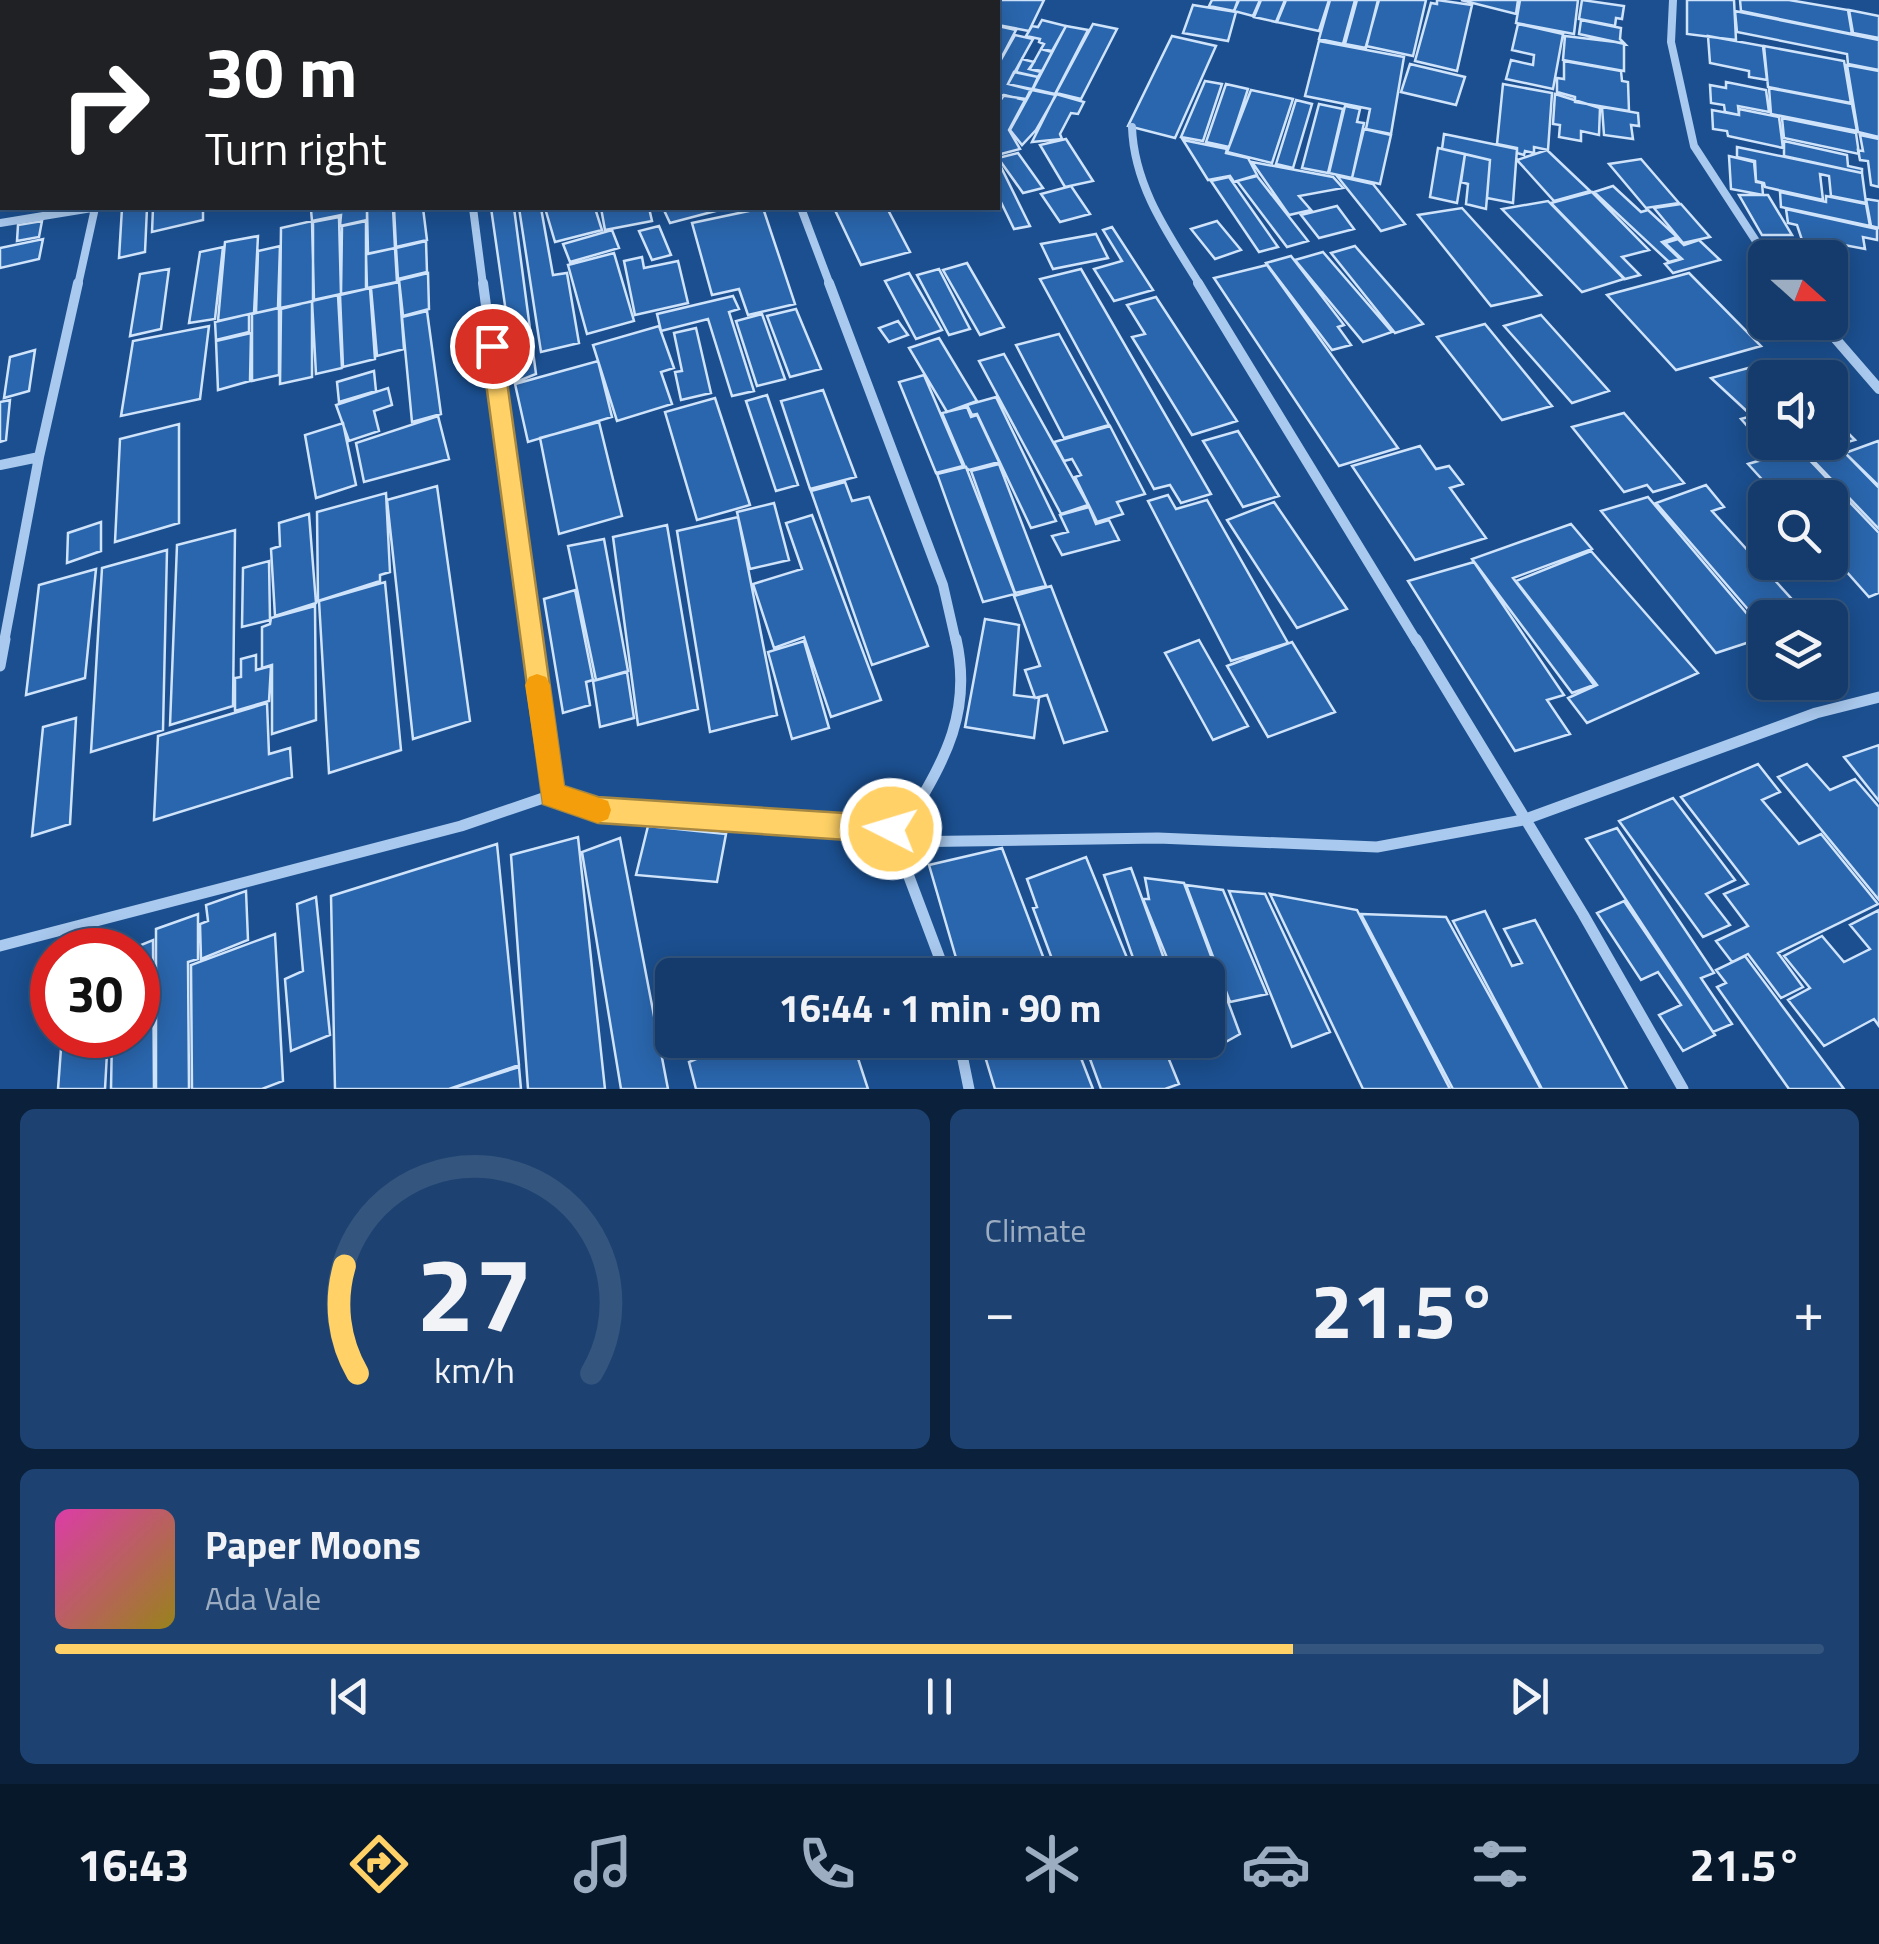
<!DOCTYPE html>
<meta charset="utf-8">
<style>
:root{--surface:#143b6b;--page:#1d4271;--text:#f1f3f6;--muted:#9dadc1;--line:#33557e;--accent:#ffd166}
body{margin:0;font-family:"Titillium Web",sans-serif;background:var(--page);color:var(--text);height:100vh;display:flex;flex-direction:column;font-size:38px;white-space:nowrap}
*{box-sizing:border-box;margin:0}
p{font-size:32px;color:var(--muted)}
.icon{flex:none;width:55px;height:55px;fill:none;stroke:currentColor;stroke-width:2;stroke-linecap:round;stroke-linejoin:round}
.map{position:relative;height:1089px;overflow:hidden}
.details{display:flex;flex-direction:column;gap:20px;padding:20px;background:#0b203b;flex:1}
.details>*{flex:none}
.guide{position:absolute;left:0px;top:0px;width:1000px;height:210px;box-shadow:0 5px 25px #0003,0 0 0 2px var(--line);background:#202124;color:#fff;overflow:hidden}
.needle{width:65px;rotate:111deg}
.buttons{position:absolute;left:1748px;top:240px;display:grid;gap:20px}
.buttons a{display:grid;place-items:center;width:100px;height:100px;border-radius:15px;background:var(--surface);box-shadow:0 5px 25px #0003,0 0 0 2px var(--line);font-size:50px}
.speed{position:absolute;left:30px;top:928px;display:flex;gap:20px;font-size:50px;font-weight:700;text-align:center}
.speed>*{display:grid;place-content:center;width:130px;height:130px;border-radius:50%;background:var(--surface);box-shadow:0 5px 25px #0003,0 0 0 2px var(--line);line-height:1}
.speed .limit{border:15px solid #d22;background:#fff;color:#111}
.pin{position:absolute;display:grid;place-items:center;width:85px;height:85px;color:#fff;margin:-42px;border:5px solid #fff;border-radius:50%;box-shadow:0 2px 10px #0007}
.me{position:absolute;width:110px;margin:-55px;rotate:275deg;stroke-linejoin:round;filter:drop-shadow(0 0 8px #0008)}
.turn{display:flex;align-items:center;gap:35px;height:210px;padding:0 40px;font-size:45px}
.turn .icon{width:130px;height:130px;stroke-width:2.5}
.turn b{display:block;font-size:70px;line-height:85px}
.big{font-size:75px;font-weight:700;line-height:1.1}
.details .tile{flex:1;display:flex;flex-direction:column;justify-content:center;gap:15px;min-width:0;padding:0 35px;border-radius:15px;background:var(--page)}
.details .dial{align-items:center;gap:0}
.dial svg{height:260px;overflow:visible;fill:none;stroke:var(--line);stroke-width:7;stroke-linecap:round;text-anchor:middle}
.dial text{fill:var(--text);stroke:none}
.song{display:flex;align-items:center;gap:30px}
.cover{width:120px;height:120px;border-radius:15px;background:linear-gradient(135deg,hsl(320 70% 55%),hsl(50 70% 35%))}
.played{height:10px;border-radius:5px;background:linear-gradient(90deg,var(--accent) 70%,var(--line) 70%)}
.keys{display:flex;justify-content:space-around;direction:ltr}
.heat{display:flex;justify-content:space-between;align-items:center;font-size:55px;direction:ltr}
.details .tiles{flex:1;display:grid;gap:20px;grid-template-columns:1fr 1fr}
.tile:last-child{grid-column:span 2}
.trip{position:absolute;left:655px;top:958px;width:570px;height:100px;border-radius:15px;background:var(--surface);box-shadow:0 5px 25px #0003,0 0 0 2px var(--line);font-weight:700;line-height:100px;text-align:center}
.menu{display:flex;height:160px;justify-content:space-around;align-items:center;background:#08182b;color:var(--muted)}
.menu .icon{width:70px;height:70px}
.menu .current{color:var(--accent)}
.menu b{font-size:45px;color:var(--text)}
.map>svg:first-child{display:block}
.building{fill:#2a66ad;stroke:#cfe3fa;stroke-width:2.5}
.lines{fill:none;stroke-linecap:round;stroke-linejoin:round}
.street-far2{stroke:#a9c9ee;stroke-width:8}
.street-far1{stroke:#a9c9ee;stroke-width:10}
.street{stroke:#a9c9ee;stroke-width:11}
.route{fill:#ffd166;stroke:#a68842;stroke-width:2.5}
.slow{fill:#f59e0b}
</style>
<div class="map">
<svg width="1879" height="1089" viewBox="0 0 1879 1089">
<rect width="100%" height="100%" fill="#1b4f8f"/>
<!-- building -->
<path class="building" d="M990,0h54l-15,31 -31,-6v-23z
M1212,0h26l-4,11 -25,-5z
M1239,0h21l-7,16 -19,-5z
M1261,0h24l-9,22 -22,-5z
M1286,0h43l-10,31 -42,-9z
M1330,0h25l-12,44 -24,-5z
M1357,0h21l-12,48 -21,-4z
M1379,0h47l-13,56 -47,-10z
M1437,0l35,5 -15,66 -42,-10 16,-58 6,1z
M1461,0h57l-2,14z
M1520,0h58l-4,34 -58,-11z
M1582,0l42,6 -2,13 -6,-1 -1,8 -36,-7z
M1687,0h47l2,40 -49,-6z
M1740,0h49l59,10 4,24 -111,-23z
M1193,5l43,7 -8,29 -45,-8z
M1849,10l30,6v22l-26,-5z
M1735,11l144,29v30l-31,-6 -1,-10 -110,-22z
M1042,20l24,6 -14,25 -11,-2 3,-5 -5,-2 1,-3 -14,-3 6,-10 6,1z
M1581,20l40,8 -1,11 5,5 -46,-10z
M1093,24l24,5 -36,70 -25,-6z
M1518,24l45,10 -10,55 -47,-10 5,-19 22,5 1,-10 -22,-5z
M998,26l18,4 -18,34z
M1066,26l22,4 -33,64 -22,-5z
M1015,35l18,4 -25,45 23,5 -5,10 -28,-4v-30z
M1172,36l44,10 -41,92 -47,-12z
M1565,36l59,7v28l-61,-11z
M1708,36l55,10 4,34 -18,-3v-6l-39,-8z
M1319,41l85,16 -13,77 -25,-5 4,-20 -65,-13z
M1764,46l80,15 7,42 -83,-16z
M1041,49l11,3 -10,19 -12,-2z
M1022,59l12,3 -5,7 12,3 -3,5 -22,-5z
M1564,61l57,10 1,10 6,1 1,29 -54,-9v-5l-18,-5v-14l7,1z
M1410,64l55,13 -9,28 -55,-13z
M1847,65l32,6v66l-21,-5z
M1014,72l24,5 -6,13 -24,-6z
M1205,81l17,3 -19,57 -22,-4z
M1726,82l40,8 3,22 -31,-6 1,9 -14,-3 -1,-7 -13,-2 -1,-18 16,3z
M1226,84l22,5 -19,58 -23,-5z
M1503,84l49,9 -4,57 -14,-3v6l-9,-2 -1,4 -7,-2v-5l-20,-4z
M1769,88l83,16 5,27 -86,-17z
M1032,90l24,5 -20,35 -14,15 -12,-15z
M1251,90l42,9 -21,64 -45,-11z
M1056,94l28,8 -6,12 -7,-1 -11,21 2,5 -30,3z
M1555,94l45,14 -1,27 -18,-4v10l-22,-4 1,-12 -7,-1z
M1004,95l21,5 -16,30 11,19 -19,5 -3,-5v-45z
M1296,100l16,4 -19,64 -17,-4z
M1319,104l24,5 -15,64 -26,-5z
M1345,106l15,3 -3,13 7,1 -12,55 -23,-5z
M1602,107l36,6 1,13 -8,-1 2,14 -29,-4z
M1739,109l40,8 4,31 -55,-12 -1,-5 -14,-2 -1,-19 27,5z
M1782,118l74,15 3,21 -75,-16z
M1364,129l27,6 -11,49 -28,-6z
M1444,134l73,15 -4,54 -26,-5 3,-38 -48,-11z
M1860,135l19,4v48l-8,-2 -3,-24 -8,-1 -2,-10 5,1z
M1066,139l27,42 -28,6 -25,-42z
M1183,140l44,9 -1,4 22,5 9,17 -23,7 -4,-6 -22,4z
M1784,141l63,14 1,11 14,3v4l-78,-17z
M1737,147l125,26 4,30 -35,-7 -2,-20 -9,-2 3,26 -58,-13 -1,-4 -8,-2 -1,-20 -18,-4z
M1438,148l27,6 -8,49 -27,-6z
M1547,150l43,41 -36,10 -37,-41z
M1018,153l25,35 -20,5 -25,-35z
M1465,154l25,6 -4,49 -20,-5 2,-20 -7,-2z
M1729,156l25,6 2,20 6,1 1,12 -32,-6z
M1641,159l38,44 -33,5 -37,-44z
M998,161l32,65 -16,3 -16,-33z
M1252,162l81,15 10,11 -44,8 12,14 -22,5z
M1257,176l51,65 -21,6 -50,-66z
M1337,176l36,8 32,40 -24,7z
M1229,177l49,70 -19,5 -48,-71z
M1071,186l19,28 -30,8 -19,-28z
M1613,186l28,26 7,-2 29,27 -15,5 18,17 -11,3 -75,-70z
M1592,192l57,58 -27,7 18,18 -15,4 -74,-76z
M1780,192l46,10v-6l40,8 4,22 -89,-19z
M1739,195h29l24,40h-30z
M1866,199l13,2v27l-8,-2z
M1548,201l76,78 -42,13 -80,-83z
M1681,204l29,33 -27,6 -29,-35z
M1337,206l17,23 -35,9 -18,-23z
M122,208h25l-2,44 -26,6z
M153,208h50v12l-51,12z
M323,208h44v12l-27,6 1,-11 -29,6 -1,-11z
M367,208h26l2,40 -27,6z
M394,208h29l4,32 -31,7z
M491,208h23l22,166 -20,8z
M519,208h22l12,67 14,-2 12,70 -38,9z
M545,208h50l7,22 -47,12z
M601,208h48l3,13 -47,9z
M663,208h64l-57,15z
M763,208l32,96 -47,11 -9,-26 -27,6 -20,-72z
M834,208h53l23,44 -49,13z
M1462,208l79,87 -50,11 -73,-91z
M1786,209l91,20v11l-14,-3 2,12 -26,-5 1,7 -37,-8 -6,-18 -9,-2z
M339,217l2,77 -28,6v-78z
M42,221l-3,16 -22,4 1,-16z
M312,221l2,80 -34,7 1,-80z
M366,221v68l-25,5 1,-68z
M1217,221l24,29 -26,9 -24,-30z
M659,226l12,29 -19,5 -13,-29z
M1112,227l41,63 -39,11 -20,-32 28,-8 -19,-31z
M612,230l7,18 -49,14 -7,-18z
M1096,234l12,24 -55,11 -12,-25z
M258,236l-4,77 -36,8 7,-79z
M43,239l-4,20 -39,9v-20z
M1678,239l6,6 15,-5 21,20 -47,13 -8,-9 17,-5 -17,-16z
M426,241l1,31 -29,7 -2,-31z
M280,246l-2,62 -22,5 2,-62z
M1355,246l68,78 -28,9 -64,-80z
M223,247l-8,72 -26,4 11,-71z
M395,248l2,34 -30,6 -1,-34z
M1323,252l69,80 -29,10 -68,-82z
M614,253l20,68 -47,13 -19,-69z
M1291,256l53,69 -6,2 13,18 -19,5 -66,-87z
M642,257l2,11 34,-7 10,42 -53,12 -11,-54z
M967,263l37,64 -24,8 -37,-65z
M1267,265l131,183 -59,18 -125,-188z
M169,269l-8,60 -31,7 10,-62z
M939,269l31,60 -21,6 -32,-60z
M1081,269l130,225 -30,9 -11,-18 -16,4 -114,-210z
M428,273l1,36 -26,7 -4,-36z
M909,273l33,57 -26,9 -31,-58z
M1689,273l72,73 -85,24 -69,-75z
M399,282l5,67 -27,7 -6,-68z
M370,288l5,71 -32,8 -3,-72z
M338,295l4,73 -26,6 -4,-73z
M733,296l6,13 -10,3 25,79 -22,5 -24,-77 -47,12 -4,-17z
M1156,297l81,124 -45,14 -60,-98 13,-3 -18,-29z
M312,301v76l-32,7 1,-75z
M279,308v67l-27,6v-67z
M796,309l25,60 -31,8 -23,-61z
M427,311l14,103 -29,8 -10,-105z
M249,314v18l-33,8 -1,-18z
M762,314l23,65 -28,7 -21,-65z
M1541,315l68,76 -37,12 -68,-77z
M898,321l10,14 -19,7 -10,-14z
M1485,324l67,82 -50,14 -65,-83z
M209,326l-9,73 -79,17 12,-75z
M659,326l15,42 -13,4 11,32 -55,17 -24,-76z
M696,328l15,65 -30,7 -6,-28 7,-1 -8,-38z
M251,333l-1,48 -32,9 -2,-49z
M1059,334l50,91 -45,13 -48,-93z
M939,338l38,63 -30,11 -38,-64z
M35,350l-6,41 -25,7 6,-41z
M1004,354l84,151 -27,9 -82,-153z
M1778,360l16,18h-29v64h65v-27l25,25 -42,12 -8,-9 -34,10 -30,-34 11,-3 -41,-38z
M598,361l14,56 -84,25 -13,-58z
M374,371l2,20 -37,11 -2,-20z
M924,375l39,91 -27,7 -37,-91z
M388,388l4,17 -18,6 5,20 -30,10 -13,-36z
M823,390l33,87 -46,12 -29,-88z
M767,395l31,90 -22,6 -30,-90z
M996,397l60,124 -25,7 -54,-114 -5,1 -5,-10z
M715,398l35,107 -53,15 -32,-108z
M10,400l-4,40 -6,2v-40z
M967,407l4,10 6,-2 22,47 -30,8 -4,-3 -23,-54z
M1624,413l60,70 -31,9 -6,-7 -23,7 -52,-65z
M438,416l11,43 -85,23 -8,-39z
M599,422l23,94 -63,18 -19,-96z
M343,423l13,62 -40,13 -11,-63z
M179,424v99l-64,19 5,-103z
M1110,426l35,68 -28,8 6,12 -26,8 -22,-45 6,-2 -9,-16 -8,2 -10,-19z
M1238,431l41,65 -36,11 -40,-66z
M1878,441l1,1v44l-34,-33z
M1420,446l16,23 13,-3 14,18 -13,4 36,50 -71,22 -63,-94z
M1799,449l80,84v60l-10,4 -39,-44v-55h-51l-31,-34z
M1841,449l38,39v41l-68,-71z
M999,464l47,122 -31,7 -44,-122z
M966,467l49,127 -32,8 -46,-128z
M845,482l7,19 17,-4 59,149 -56,19 -61,-174z
M1706,485l18,22 -12,4 97,107h-44v11l-109,-126z
M437,486l33,235 -57,18 -26,-239z
M386,493l4,79 -10,3v6l-62,20 -1,-89z
M1168,495l8,14 31,-9 81,143 -57,18 -83,-160z
M1648,497l117,138v2l-49,16 -115,-142z
M1274,502l73,107 -50,19 -70,-108z
M774,503l15,57 -39,9 -13,-57z
M1089,507l7,17 13,-4 10,20 -57,15 -10,-19 16,-4 -8,-17z
M309,514l7,89 -41,13 -4,-67 9,-3 -1,-23z
M812,515l69,185 -50,17 -27,-80 -30,11 -21,-64 49,-15 -16,-46z
M738,517l39,198 -67,17 -33,-201z
M101,522v29l-34,12 1,-30z
M1571,524l21,25 -79,29 81,107 -22,8 -100,-134z
M667,525l31,184 -60,16 -25,-188z
M235,530l-2,176 -63,19 7,-180z
M604,539l24,132 -32,9 -28,-134z
M167,550l-4,180 -72,22 11,-184z
M1591,551l107,122 -111,50 -19,-25 29,-13 -81,-104z
M269,561l1,59 -28,7 1,-59z
M1474,562l90,133 -17,5 23,34 -55,17 -107,-170z
M96,569l-11,109 -59,17 13,-110z
M385,582l16,168 -72,23 -10,-172z
M1051,586l56,145 -43,12 -17,-48 -12,3 -10,-28 15,-4 -26,-70z
M575,590l18,90 -7,2 4,23 -27,8 -19,-114z
M315,606l1,114 -44,14v-69l-10,3v-41l8,-3 1,-6z
M985,619l34,6 -5,70 25,3 -5,40 -69,-11z
M1199,640l49,86 -35,14 -48,-87z
M804,641l25,87 -37,11 -24,-87z
M1292,642l43,70 -67,25 -41,-71z
M256,655v15l15,-4 -2,35 -34,10v-33l6,-1v-18z
M627,672l7,46 -34,9 -7,-46z
M267,703l2,51 21,-6 2,29 -138,43 4,-84z
M76,718l-6,106 -38,12 11,-109z
M1879,745v56l-35,-44z
M1758,764l22,28 -18,8 37,44 22,-10 57,70 -100,49 25,34 -22,11 -33,-44 -16,8 -16,-21 32,-15 -24,-32 24,-10 -67,-87z
M1807,764l23,26 25,-11 24,28v93l-101,-123z
M1673,798l62,82 -29,14 24,31 -27,12 -84,-116z
M648,826l78,8 -9,48 -81,-7z
M1617,828l97,145 -13,5 31,46 -19,8 -127,-193z
M578,837l27,252h-77l-17,-234z
M620,838l48,251h-47l-39,-237z
M497,844l22,221 -70,24h-114l-4,-193z
M1002,848l48,127h-89l-32,-110z
M1086,857l48,118h-76l-25,-67 4,-1 -10,-28z
M1131,868l39,107h-31l-35,-100z
M1145,878l39,5 56,151 -34,19 -6,-13h8v-65h-34l-31,-76h6z
M1186,885l37,5 44,104 -37,8z
M246,891l2,49 -47,19 -1,-35 8,-3 -2,-16z
M1229,891l36,3 65,138 -38,15z
M1270,894l87,16 93,179h-87z
M316,897l14,138 -39,16 -6,-72 18,-8 -6,-67z
M1624,901l91,134 -32,16 -24,-36 22,-10 -23,-33 -17,8 -44,-67z
M1879,910v116l-5,-7 -50,27 -36,-46 22,-12 -26,-32 38,-20 22,26 26,-13 -20,-24z
M1485,911l27,55 10,-3 -18,-34 31,-9 92,169h-85l-89,-168z
M198,914v45l-10,3 1,127h-33v-160z
M1361,914l85,3 95,172h-88z
M275,934l8,147 -21,8h-70l-1,-124z
M153,940l1,149h-43l1,-54h26v-85h-9z
M1745,956l99,133h-55l-72,-102 9,-4 -10,-13z
M62,1035h46l-3,54h-47z
M741,1040h111l16,49h-172l-7,-27z
M980,1040h94l19,49h-98z
M1083,1040h78l18,44 -14,5h-64z
M519,1067l2,22h-71z"/>
<g class="lines">
<!-- street-far2 -->
<path class="street-far2" d="M1673,0l-2,42 23,104 73,112
M1132,127c2,60 37,108 68,158
M473,208l10,77
M801,208l29,77
M0,223l92,-15
M78,285l17,-77"/>
<!-- street-far1 -->
<path class="street-far1" d="M483,283l48,359
M829,283l114,302 13,57
M1198,283l219,359
M1821,322l58,67
M0,465l39,-8
M4,642l35,-185 39,-174"/>
<!-- street -->
<path class="street" d="M531,639l21,156
M1416,639l167,275 100,175
M0,666l5,-27
M896,842c39,-69 79,-119 60,-203
M896,842l262,-4 219,9 146,-27 293,-107 63,-16
M0,946l461,-120 91,-31 46,15 293,19 55,146
M959,1040l10,49"/>
</g>
<!-- route -->
<path class="route" d="M492,338l10,8 62,440 34,11 293,19 10,4 4,9 -4,10 -10,4 -293,-20 -55,-19 -62,-458z"/>
<!-- slow -->
<path class="slow" d="M537,674l9,3 4,8 14,101 44,15 3,9 -3,9 -10,4 -55,-19 -18,-119 4,-8z"/>
</svg>
<div class="buttons">
<a><svg class="needle" viewBox="-14 -14 28 28"><path d="M0-13l5 13h-10z" fill="#e53935"/><path d="M0 13l5-13h-10z" fill="#9dadc1"/></svg></a>
<a><svg class="icon" aria-label="sound" viewBox="0 0 24 24"><path d="M4 9h4l5-4v14l-5-4H4zM17 9q2 3 0 6"/></svg></a>
<a><svg class="icon" aria-label="search" viewBox="0 0 24 24"><circle cx="10" cy="10" r="6"/><path d="M15 15l6 6"/></svg></a>
<a><svg class="icon" aria-label="layers" viewBox="0 0 24 24"><path d="M12 4l9 5-9 5-9-5zM3 14l9 5 9-5"/></svg></a>
</div>
<div class="speed"><div class="limit">30</div></div>
<div class="pin" style="left:492px;top:346px;background:#d93025"><svg class="icon" aria-label="arrive" viewBox="0 0 24 24"><path d="M6 21V4h12l-3 4 3 4H6"/></svg></div>
<svg class="me" style="left:891px;top:829px" viewBox="-20 -20 40 40"><circle r="17" fill="#ffd166" stroke="#fff" stroke-width="3"/><path d="M0-11L8 9 0 5-8 9z" fill="#fff"/></svg>
<div class="trip">16:44 · 1 min · 90 m</div>
<div class="guide">
<div class="turn"><svg class="icon" aria-label="right" viewBox="0 0 24 24"><path d="M7 20v-9h11M14 6l5 5-5 5"/></svg><div><b>30 m</b>Turn right</div></div>
</div>
</div>
<section class="details">
<div class="tiles">
<div class="tile dial"><svg viewBox="0 0 100 80">
<path d="M14 69A42 42 0 1 1 86 69"/>
<path d="M14 69A42 42 0 0 1 10 36" stroke="#ffd166"/>
<text x="50" y="56" font-size="32" font-weight="700">27</text>
<text x="50" y="72" font-size="11">km/h</text>
</svg></div>
<div class="tile"><p>Climate</p>
<div class="heat"><a>−</a><b class="big">21.5°</b><a>+</a></div>
</div>
<div class="tile">
<div class="song"><i class="cover"></i><div><b>Paper Moons</b><p>Ada Vale</p></div></div>
<div class="played"></div>
<div class="keys"><svg class="icon" aria-label="previous" viewBox="0 0 24 24"><path d="M18 5L8 12l10 7zM5 5v14"/></svg><svg class="icon" aria-label="pause" viewBox="0 0 24 24"><path d="M8 5v14M16 5v14"/></svg><svg class="icon" aria-label="next" viewBox="0 0 24 24"><path d="M6 5l10 7-10 7zM19 5v14"/></svg></div>
</div>
</div>
</section>
<nav class="menu">
<b>16:43</b>
<svg class="icon current" aria-label="directions" viewBox="0 0 24 24"><path d="M12 3l9 9-9 9-9-9zM9 14v-3h6M13 9l2 2-2 2"/></svg>
<svg class="icon" aria-label="music" viewBox="0 0 24 24"><path d="M9 18V5l10-2v13"/><circle cx="6" cy="18" r="3"/><circle cx="16" cy="16" r="3"/></svg>
<svg class="icon" aria-label="phone" viewBox="0 0 24 24"><path d="M5 4h4l2 5-3 2q2 4 5 5l2-3 5 2v4C11 20 4 13 5 4z"/></svg>
<svg class="icon" aria-label="climate" viewBox="0 0 24 24"><path d="M12 3v18M4 7l16 10M4 17L20 7"/></svg>
<svg class="icon" aria-label="car" viewBox="0 0 24 24"><path d="M5 17H2v-5l4-1 3-4h7l3 4 3 1v5h-3M9 17h6M6 11h13"/><circle cx="7" cy="17" r="2"/><circle cx="17" cy="17" r="2"/></svg>
<svg class="icon" aria-label="filters" viewBox="0 0 24 24"><path d="M4 7h16M4 17h16"/><circle cx="9" cy="7" r="2"/><circle cx="15" cy="17" r="2"/></svg>
<b>21.5°</b>
</nav>
